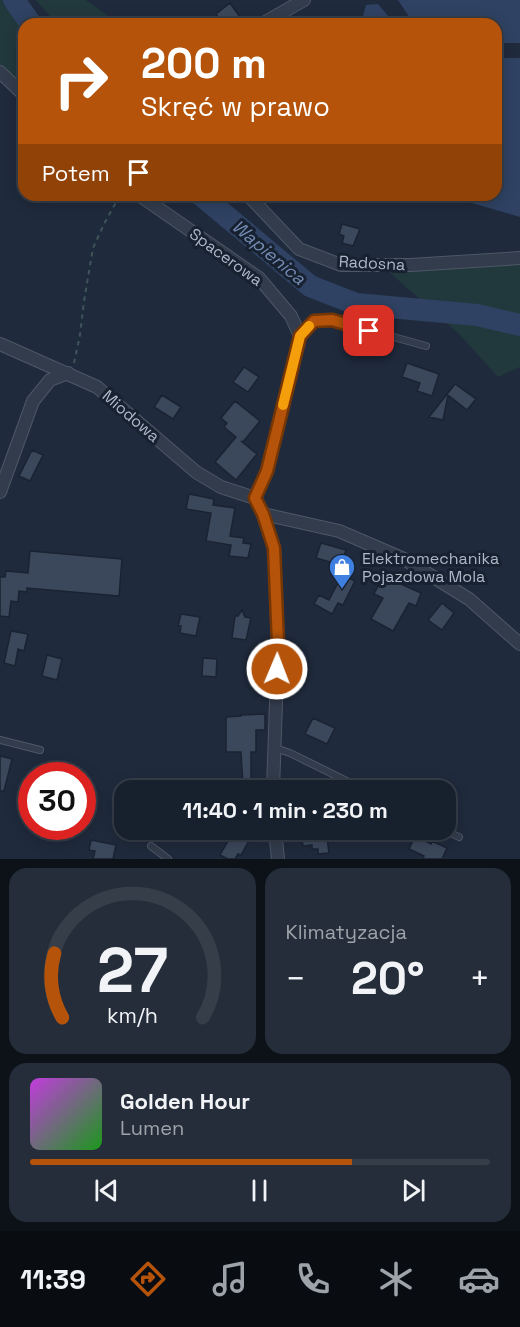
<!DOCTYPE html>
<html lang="pl">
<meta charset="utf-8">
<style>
:root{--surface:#17202d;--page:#242d39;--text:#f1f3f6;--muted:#9ea3aa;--line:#363e49;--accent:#b45309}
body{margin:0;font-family:"Space Grotesk",sans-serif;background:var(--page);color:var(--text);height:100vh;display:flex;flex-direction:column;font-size:22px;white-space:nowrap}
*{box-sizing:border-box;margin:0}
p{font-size:20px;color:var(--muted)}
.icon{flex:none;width:33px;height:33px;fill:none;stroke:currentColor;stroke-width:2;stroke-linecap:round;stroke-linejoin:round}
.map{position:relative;height:859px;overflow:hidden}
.side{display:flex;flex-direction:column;gap:9px;padding:9px;background:#0d1219;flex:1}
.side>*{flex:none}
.guide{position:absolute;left:18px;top:18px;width:484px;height:183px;border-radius:18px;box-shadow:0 3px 15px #0003,0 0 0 2px var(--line);background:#b45309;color:#fff;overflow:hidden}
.speed{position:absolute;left:18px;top:762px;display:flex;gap:12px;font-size:30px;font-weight:700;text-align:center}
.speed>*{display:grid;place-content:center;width:78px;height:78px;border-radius:50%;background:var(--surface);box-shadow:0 3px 15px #0003,0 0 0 2px var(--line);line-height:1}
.speed .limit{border:9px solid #d22;background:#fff;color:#111}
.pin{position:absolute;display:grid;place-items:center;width:51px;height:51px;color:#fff;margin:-26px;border-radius:12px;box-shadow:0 3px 9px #0006}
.me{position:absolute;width:66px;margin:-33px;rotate:1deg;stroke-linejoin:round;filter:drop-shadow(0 0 4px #0008)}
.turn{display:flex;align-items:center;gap:21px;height:126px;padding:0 24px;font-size:27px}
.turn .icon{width:78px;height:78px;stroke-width:2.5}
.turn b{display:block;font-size:42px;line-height:51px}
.then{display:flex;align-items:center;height:57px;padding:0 24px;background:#0003;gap:12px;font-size:22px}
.big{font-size:45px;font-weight:700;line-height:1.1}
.side .tile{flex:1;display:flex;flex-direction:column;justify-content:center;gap:9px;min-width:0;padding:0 21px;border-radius:18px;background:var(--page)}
.side .dial{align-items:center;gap:0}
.dial svg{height:156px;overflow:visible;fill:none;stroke:var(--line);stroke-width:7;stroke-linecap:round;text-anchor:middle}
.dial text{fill:var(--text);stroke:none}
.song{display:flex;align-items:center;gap:18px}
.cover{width:72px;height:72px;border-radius:9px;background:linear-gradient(135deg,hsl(290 70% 55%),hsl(120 70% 35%))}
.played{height:6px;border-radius:3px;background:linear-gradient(90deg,var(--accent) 70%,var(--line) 70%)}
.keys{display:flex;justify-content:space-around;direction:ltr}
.heat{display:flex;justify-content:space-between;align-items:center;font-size:33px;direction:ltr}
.side .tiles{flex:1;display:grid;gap:9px;grid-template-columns:1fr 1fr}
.tile:last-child{grid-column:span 2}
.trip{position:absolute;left:114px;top:780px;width:342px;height:60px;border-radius:18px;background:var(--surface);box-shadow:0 3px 15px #0003,0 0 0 2px var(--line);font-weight:700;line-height:60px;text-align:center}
.dock{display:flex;height:96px;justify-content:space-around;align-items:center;background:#090d12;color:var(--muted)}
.dock .icon{width:42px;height:42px}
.dock .active{color:var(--accent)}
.dock b{font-size:27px;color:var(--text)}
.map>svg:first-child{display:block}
.green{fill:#21383d}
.water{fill:#2f4263}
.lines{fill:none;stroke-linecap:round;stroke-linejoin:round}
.river{stroke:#2f4263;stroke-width:22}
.building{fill:#3b485b;stroke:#1a2332;stroke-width:1.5}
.lane-casing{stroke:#4e5766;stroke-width:8}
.street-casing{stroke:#4e5766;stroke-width:14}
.path{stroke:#3f555a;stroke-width:2;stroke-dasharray:4.5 4.5;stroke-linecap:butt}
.lane{stroke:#333c4c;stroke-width:6}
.street{stroke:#333c4c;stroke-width:12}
.route-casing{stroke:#753606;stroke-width:15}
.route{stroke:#b45309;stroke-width:10}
.slow{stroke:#f59e0b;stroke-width:10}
.labels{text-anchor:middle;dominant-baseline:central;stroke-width:6;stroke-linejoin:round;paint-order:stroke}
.street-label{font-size:16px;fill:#aeb7c8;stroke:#182130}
.poi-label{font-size:16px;fill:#aeb7c8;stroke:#182130;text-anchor:start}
.water-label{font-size:18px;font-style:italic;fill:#738bb3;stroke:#182130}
</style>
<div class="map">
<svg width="520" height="859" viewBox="0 0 520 859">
<rect width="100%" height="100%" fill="#1f2a3c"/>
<!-- green -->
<path class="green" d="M0,0h3l21,29v62l-24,-24z
M36,0h50l21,15 1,9h-44l-11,-4z
M520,257v110l-22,10 -39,-43 -71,-63z"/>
<!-- water -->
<path class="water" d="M398,0h122v43h-23l-1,-19h-82z
M378,4l17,20h-34l5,-19z
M497,58h23v159l-76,-22h52z"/>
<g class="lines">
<!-- river -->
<path class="river" d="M14,0l17,24
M201,195l109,91 46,18 121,11 43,10"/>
</g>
<!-- building -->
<path class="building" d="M230,3l10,14 -10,7h-7l-7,-10z
M342,224l18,5 -7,17 -11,-3 2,-7 -5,-2z
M407,363l32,11 -7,22 -15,-5 3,-8 -18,-6z
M244,367l15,10 -11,15 -15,-10z
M455,384l21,15 -9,11 -19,-15 -5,25 -14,-3z
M162,395l19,12 -8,12 -19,-12z
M235,401l25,20 -17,21 -2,-1 16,13 -21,26 -21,-18 21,-25 -12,-10 3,-4 -6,-5z
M32,450l11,5 -13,26 -11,-5z
M189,494l25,5 -1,6 22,3 -5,28 14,2 -1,5 8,1 -3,14 -19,-2 2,-11 -25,-4 5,-28 -25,-4z
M321,543l25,7 -5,15 -25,-7z
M30,551l92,8 -3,37 -92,-8v4l-8,-1 -1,11 -7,-1 -2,16 -9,-1v-39h5l1,-6 22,2z
M342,575l13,6 -12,24 -5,-2 -6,11 -18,-10 5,-9 10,5z
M383,576l38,17 -5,13 -7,-3 -16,28 -22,-12 12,-21 -9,-4z
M442,603l12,10 -12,17 -14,-10z
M242,610l3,7 6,1 -5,22 -14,-2 3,-22h3z
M181,614l19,3 -4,19 -16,-3 1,-7h-3z
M11,631l17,3 -4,17 -6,-2 -3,17 -11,-3z
M47,655l15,4 -5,21 -15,-4z
M203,658l14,1 -1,18 -14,-1z
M265,714v16h-9v22h-5v35h-8l-2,-35h-15v-35l15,-1v-1z
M313,718l22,10 -8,16 -22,-10z
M0,756l12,3 -8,32h-4z
M231,830l4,1 5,-1 11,7 -10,18 -3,-1 -3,5h-7l-8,-4 8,-14 -2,-1z
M301,830h25l3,23 -11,1v-5h-6v-4l-9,1z
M415,836l16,8 1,-3 15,7 -5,11h-19l1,-3 -15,-7z
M91,840l25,5 -3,14h-20l2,-8 -6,-1z"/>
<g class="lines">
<!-- lane casing -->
<g class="lane-casing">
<path id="lane" d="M300,336l14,-15 18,-1 94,26
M0,740l40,10
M275,748l15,5 75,37
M444,830l15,7
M151,846l17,13"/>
</g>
<!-- street casing -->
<g class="street-casing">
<path id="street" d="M262,24l42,-24
M0,72l24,23
M139,195l120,83 32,38 9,20 -33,135 -12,27 8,16 11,34 4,95 -5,147
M248,195l51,54 42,16h70l109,-7
M0,344l97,43 99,85 25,15 34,11
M0,492l33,-91 17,-21 18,-7
M263,514l76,17 65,28 65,40 51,45
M275,830l3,29"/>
</g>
<!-- path -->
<path class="path" d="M74,363l6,-28 4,-34 9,-53 11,-24 16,-29"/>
<!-- lane -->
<use href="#lane" class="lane"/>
<!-- street -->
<use href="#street" class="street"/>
</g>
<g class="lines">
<!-- route casing -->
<g class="route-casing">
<path id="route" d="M277,669l1,-26 -4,-95 -11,-34 -8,-16 12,-27 33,-135 14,-15 18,-1 37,11"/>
</g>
<!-- route -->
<use href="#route" class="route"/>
<!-- slow -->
<path class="slow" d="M283,405l17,-69 9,-10"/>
</g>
<!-- icons -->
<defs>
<g id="shop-pin" transform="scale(1.35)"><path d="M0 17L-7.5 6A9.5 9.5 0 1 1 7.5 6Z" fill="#3f7fe0" stroke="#182130"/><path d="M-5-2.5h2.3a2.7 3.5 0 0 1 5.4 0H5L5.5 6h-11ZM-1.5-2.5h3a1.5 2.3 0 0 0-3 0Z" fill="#fff"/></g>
</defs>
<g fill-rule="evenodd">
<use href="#shop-pin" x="342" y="567"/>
</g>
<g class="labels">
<!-- street labels -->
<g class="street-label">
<text transform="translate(226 257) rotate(36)">Spacerowa</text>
<text transform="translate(372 263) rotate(3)">Radosna</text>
<text transform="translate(131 416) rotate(41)">Miodowa</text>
</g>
<!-- poi labels -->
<g class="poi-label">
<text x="362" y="558">Elektromechanika<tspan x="362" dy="18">Pojazdowa Mola</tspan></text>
</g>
<!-- water labels -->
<g class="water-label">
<text transform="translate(269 252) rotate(40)">Wapienica</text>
</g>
</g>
</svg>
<div class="speed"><div class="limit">30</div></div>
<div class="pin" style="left:369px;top:331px;background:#d93025"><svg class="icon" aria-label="arrive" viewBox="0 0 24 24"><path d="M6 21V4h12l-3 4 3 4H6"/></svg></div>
<svg class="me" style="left:277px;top:669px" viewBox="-20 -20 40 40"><circle r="17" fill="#b45309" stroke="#fff" stroke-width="3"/><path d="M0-11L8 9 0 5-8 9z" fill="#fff"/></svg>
<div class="trip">11:40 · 1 min · 230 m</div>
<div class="guide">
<div class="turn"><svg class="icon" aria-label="right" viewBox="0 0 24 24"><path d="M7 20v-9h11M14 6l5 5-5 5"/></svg><div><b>200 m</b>Skręć w prawo</div></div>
<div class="then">Potem<svg class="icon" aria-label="arrive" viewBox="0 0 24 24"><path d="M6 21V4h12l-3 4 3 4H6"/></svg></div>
</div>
</div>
<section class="side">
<div class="tiles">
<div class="tile dial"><svg viewBox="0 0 100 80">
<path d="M14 69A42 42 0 1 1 86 69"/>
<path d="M14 69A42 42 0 0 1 10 36" stroke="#b45309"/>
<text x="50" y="56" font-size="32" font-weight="700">27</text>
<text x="50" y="72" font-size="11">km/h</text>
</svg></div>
<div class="tile"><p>Klimatyzacja</p>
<div class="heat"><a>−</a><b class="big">20°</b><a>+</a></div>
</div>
<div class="tile">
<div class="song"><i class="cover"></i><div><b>Golden Hour</b><p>Lumen</p></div></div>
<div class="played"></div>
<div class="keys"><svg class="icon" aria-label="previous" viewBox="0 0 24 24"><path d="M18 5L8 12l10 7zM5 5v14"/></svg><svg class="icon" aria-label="pause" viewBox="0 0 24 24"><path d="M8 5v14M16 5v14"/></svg><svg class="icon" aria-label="next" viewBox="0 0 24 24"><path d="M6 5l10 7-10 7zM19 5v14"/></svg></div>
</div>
</div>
</section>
<nav class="dock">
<b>11:39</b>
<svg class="icon active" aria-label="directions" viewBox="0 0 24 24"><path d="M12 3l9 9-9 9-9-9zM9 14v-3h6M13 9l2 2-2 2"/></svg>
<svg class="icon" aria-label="music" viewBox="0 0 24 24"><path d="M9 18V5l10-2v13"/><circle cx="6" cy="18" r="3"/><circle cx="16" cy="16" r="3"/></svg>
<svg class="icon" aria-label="phone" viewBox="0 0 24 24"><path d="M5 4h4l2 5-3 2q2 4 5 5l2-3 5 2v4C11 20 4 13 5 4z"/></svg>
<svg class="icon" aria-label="climate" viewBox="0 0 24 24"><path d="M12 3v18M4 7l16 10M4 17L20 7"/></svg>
<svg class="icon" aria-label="car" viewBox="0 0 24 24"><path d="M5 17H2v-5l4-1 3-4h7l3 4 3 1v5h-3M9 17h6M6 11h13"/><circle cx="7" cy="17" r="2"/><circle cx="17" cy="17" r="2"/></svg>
</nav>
